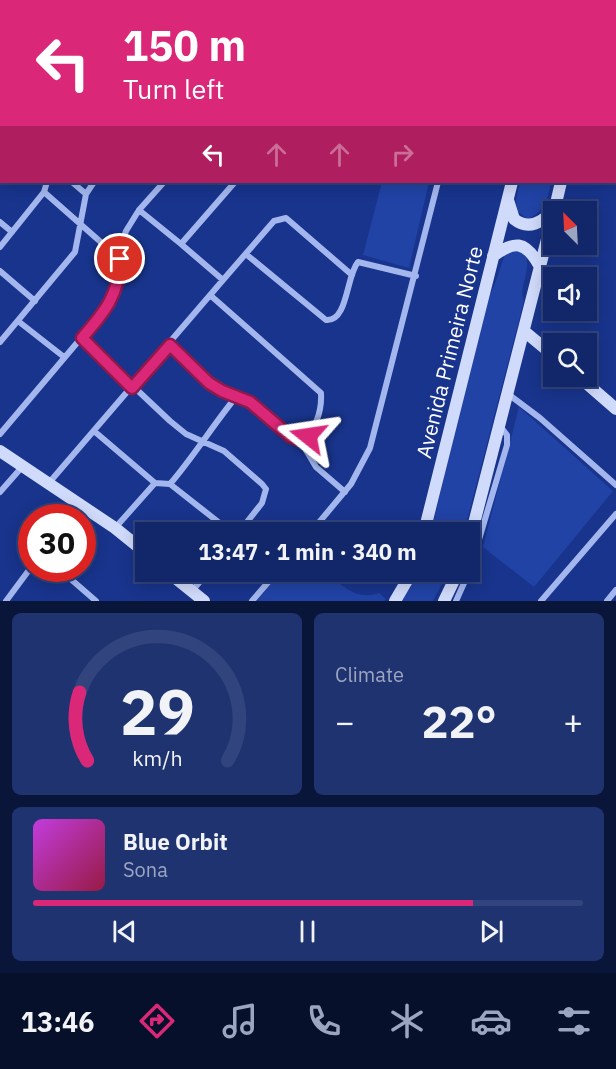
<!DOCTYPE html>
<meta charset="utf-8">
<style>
:root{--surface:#122769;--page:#1f3371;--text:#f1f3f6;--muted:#9ca5c0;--line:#31447d;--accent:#db2777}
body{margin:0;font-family:"IBM Plex Sans",sans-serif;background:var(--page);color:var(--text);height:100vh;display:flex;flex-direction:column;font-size:22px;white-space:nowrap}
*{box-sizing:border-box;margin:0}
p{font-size:20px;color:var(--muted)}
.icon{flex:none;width:33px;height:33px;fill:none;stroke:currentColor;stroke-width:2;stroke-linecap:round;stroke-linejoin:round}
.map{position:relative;height:601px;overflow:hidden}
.details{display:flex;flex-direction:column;gap:12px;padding:12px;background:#0a153a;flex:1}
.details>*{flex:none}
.top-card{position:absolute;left:0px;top:0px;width:616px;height:183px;box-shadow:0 3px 15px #0003,0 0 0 2px var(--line);background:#db2777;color:#fff;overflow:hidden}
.needle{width:39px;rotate:336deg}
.buttons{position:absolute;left:543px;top:201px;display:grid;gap:12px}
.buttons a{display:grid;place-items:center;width:54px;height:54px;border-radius:0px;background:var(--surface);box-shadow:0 3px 15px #0003,0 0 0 2px var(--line);font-size:30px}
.speed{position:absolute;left:18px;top:504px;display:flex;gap:12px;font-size:30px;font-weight:700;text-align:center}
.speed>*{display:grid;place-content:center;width:78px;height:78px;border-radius:50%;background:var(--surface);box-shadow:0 3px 15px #0003,0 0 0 2px var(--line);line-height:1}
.speed .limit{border:9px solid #d22;background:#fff;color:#111}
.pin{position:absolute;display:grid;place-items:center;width:51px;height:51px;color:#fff;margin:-26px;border:3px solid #fff;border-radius:50%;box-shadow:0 2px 6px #0007}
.me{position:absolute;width:66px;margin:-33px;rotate:285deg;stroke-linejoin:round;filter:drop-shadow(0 0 4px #0008)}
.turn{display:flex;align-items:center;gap:21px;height:126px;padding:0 24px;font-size:27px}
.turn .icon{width:78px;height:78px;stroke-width:2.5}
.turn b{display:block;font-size:42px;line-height:51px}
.lanes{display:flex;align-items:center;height:57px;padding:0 24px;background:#0003;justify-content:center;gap:30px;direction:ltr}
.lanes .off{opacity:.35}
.big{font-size:45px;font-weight:700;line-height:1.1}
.details .tile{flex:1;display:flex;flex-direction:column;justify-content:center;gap:9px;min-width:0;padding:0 21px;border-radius:9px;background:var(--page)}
.details .dial{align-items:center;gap:0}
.dial svg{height:156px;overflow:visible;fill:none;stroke:var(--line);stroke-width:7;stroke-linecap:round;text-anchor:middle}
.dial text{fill:var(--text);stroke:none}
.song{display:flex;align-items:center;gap:18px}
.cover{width:72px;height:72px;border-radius:9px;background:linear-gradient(135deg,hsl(290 70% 55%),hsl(340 70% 35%))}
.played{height:6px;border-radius:3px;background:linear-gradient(90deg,var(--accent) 80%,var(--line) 80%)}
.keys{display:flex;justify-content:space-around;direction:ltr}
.heat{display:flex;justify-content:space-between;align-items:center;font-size:33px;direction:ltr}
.details .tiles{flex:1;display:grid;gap:12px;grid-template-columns:1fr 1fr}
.tile:last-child{grid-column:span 2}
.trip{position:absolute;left:135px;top:522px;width:345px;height:60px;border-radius:0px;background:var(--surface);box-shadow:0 3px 15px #0003,0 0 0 2px var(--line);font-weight:700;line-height:60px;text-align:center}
.tab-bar{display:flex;height:96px;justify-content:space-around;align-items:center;background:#07102a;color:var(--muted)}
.tab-bar .icon{width:42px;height:42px}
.tab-bar .selected{color:var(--accent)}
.tab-bar b{font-size:27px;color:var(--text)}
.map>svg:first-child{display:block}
.green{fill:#2143a6}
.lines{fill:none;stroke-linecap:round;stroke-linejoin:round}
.street{stroke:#a3b6ee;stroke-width:6}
.secondary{stroke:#d0dafa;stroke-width:12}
.route-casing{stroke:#8e194d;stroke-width:15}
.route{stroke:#db2777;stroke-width:10}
.labels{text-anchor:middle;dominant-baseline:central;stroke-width:6;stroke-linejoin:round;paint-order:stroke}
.street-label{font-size:21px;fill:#fff;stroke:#18348c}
</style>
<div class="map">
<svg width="616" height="601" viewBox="0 0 616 601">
<rect width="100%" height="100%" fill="#18348c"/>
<!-- green -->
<path class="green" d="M382,182h47l-20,86 -46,-13z
M520,182h31c-3,17 -6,29 -23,37l-11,-8 -1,-11z
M519,250l7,5c5,17 -8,33 -2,46l-60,231h-33l55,-231c10,-14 13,-32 20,-49z
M519,407l94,84 -79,96 -51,-40z
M280,572h46c16,14 31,29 53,21l7,6 -2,2h-127z
M416,572h32l-15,29h-34l12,-14z"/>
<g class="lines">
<!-- street -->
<path class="street" d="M34,0l1,2
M126,0l2,2
M270,0l2,2
M355,0l2,2
M420,2l1,-2
M500,2l1,-2
M0,46l2,-2
M0,61l2,2
M0,135l2,2
M47,182l-3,10 76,67
M72,182l14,12
M139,210l42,34
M0,222l12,10
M0,247l44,-55
M247,255l79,65c22,2 20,-44 32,-58l58,14
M0,271l35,30
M223,280l51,-59 12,-3 66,57
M210,295l111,98c1,18 -5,38 -21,47l16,27 29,25
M18,321l46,36
M82,338l88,83 16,13 38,17 38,33 4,5 -4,14 -23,29
M0,342l75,-90 11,-58 8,-12
M170,345l39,38 13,8 28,11 41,35 9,3
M508,394l32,24 76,67
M94,431l61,52
M0,434l109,-129 11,-29 2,-33 4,-12 13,-21 25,-28
M48,484l175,-204 -42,-36 54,-62
M170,484l61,48
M0,492l22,-25
M73,518l8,-11
M115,528l40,-45 15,1c24,-28 43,-59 66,-87
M311,532l40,-48 19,-36 68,-266
M58,568l38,33
M470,570l37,-125v-10l-7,-9
M192,591l16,-19
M6,601l26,-35
M252,601l25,-29
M456,601l13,-29
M541,601l75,-87
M607,601l9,-11"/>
<!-- secondary -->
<path class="secondary" d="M571,2l1,-2
M615,35l1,-2
M508,200l6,19c15,12 28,3 40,-9
M554,212l7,-30
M493,256c21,-15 32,-16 46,9
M524,331l30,25
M578,376l38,33
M0,451l115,77 31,25
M424,532l88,-350
M470,539l84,-327
M168,572l36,29
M395,601l17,-29
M444,601l14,-29"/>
</g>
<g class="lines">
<!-- route casing -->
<g class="route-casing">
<path id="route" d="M120,259c0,35 -16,54 -38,79l50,50 38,-43 39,38 13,8 28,11 41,35 9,3 8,-4"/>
</g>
<!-- route -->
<use href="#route" class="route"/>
</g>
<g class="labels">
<!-- street labels -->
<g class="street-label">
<text transform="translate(449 352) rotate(-76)">Avenida Primeira Norte</text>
</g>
</g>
</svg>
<div class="buttons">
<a><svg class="needle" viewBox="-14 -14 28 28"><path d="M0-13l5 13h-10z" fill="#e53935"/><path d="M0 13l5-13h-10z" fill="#9ca5c0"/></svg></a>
<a><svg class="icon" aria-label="sound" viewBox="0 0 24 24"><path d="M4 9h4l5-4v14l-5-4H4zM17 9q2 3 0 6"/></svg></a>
<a><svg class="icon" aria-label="search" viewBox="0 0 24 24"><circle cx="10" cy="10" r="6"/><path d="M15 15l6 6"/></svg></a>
</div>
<div class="speed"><div class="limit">30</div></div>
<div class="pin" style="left:120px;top:259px;background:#d93025"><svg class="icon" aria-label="arrive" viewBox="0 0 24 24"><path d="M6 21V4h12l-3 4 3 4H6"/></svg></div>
<svg class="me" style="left:308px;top:436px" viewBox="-20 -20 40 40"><path d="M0-17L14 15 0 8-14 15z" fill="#db2777" stroke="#fff" stroke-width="4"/></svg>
<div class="trip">13:47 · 1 min · 340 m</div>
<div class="top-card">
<div class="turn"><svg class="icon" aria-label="left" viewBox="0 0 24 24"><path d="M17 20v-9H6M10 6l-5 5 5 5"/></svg><div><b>150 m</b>Turn left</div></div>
<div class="lanes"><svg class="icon" aria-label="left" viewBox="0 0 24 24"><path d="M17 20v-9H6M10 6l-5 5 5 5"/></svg><svg class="icon off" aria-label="ahead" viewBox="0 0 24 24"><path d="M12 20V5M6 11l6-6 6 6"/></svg><svg class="icon off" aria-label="ahead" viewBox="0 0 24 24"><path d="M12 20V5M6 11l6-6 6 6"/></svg><svg class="icon off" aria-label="right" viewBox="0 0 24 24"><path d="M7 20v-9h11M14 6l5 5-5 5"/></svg></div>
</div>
</div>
<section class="details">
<div class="tiles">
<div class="tile dial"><svg viewBox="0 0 100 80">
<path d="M14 69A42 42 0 1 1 86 69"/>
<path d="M14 69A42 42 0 0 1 10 34" stroke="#db2777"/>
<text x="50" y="56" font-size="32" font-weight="700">29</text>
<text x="50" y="72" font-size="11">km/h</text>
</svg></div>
<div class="tile"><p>Climate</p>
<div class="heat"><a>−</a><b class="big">22°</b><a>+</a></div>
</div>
<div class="tile">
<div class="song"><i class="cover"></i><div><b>Blue Orbit</b><p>Sona</p></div></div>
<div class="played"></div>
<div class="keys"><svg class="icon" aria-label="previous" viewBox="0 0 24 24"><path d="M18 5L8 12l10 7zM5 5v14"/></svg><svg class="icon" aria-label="pause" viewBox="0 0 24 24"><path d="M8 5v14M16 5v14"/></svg><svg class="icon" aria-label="next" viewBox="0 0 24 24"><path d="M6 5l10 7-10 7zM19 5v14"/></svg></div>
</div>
</div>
</section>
<nav class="tab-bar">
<b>13:46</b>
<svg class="icon selected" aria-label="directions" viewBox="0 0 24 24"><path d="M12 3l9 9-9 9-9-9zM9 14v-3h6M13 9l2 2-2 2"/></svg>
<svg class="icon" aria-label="music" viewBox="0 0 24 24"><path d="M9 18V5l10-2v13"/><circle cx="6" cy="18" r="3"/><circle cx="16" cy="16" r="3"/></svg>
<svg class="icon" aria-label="phone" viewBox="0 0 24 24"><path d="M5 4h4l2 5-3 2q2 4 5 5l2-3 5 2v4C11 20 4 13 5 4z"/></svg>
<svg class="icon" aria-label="climate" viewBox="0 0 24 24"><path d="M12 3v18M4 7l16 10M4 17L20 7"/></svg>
<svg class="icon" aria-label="car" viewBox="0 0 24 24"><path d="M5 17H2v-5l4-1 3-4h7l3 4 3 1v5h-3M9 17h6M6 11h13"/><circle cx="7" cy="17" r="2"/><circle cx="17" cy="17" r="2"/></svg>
<svg class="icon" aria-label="filters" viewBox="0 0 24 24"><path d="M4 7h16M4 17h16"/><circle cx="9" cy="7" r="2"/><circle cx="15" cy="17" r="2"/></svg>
</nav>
